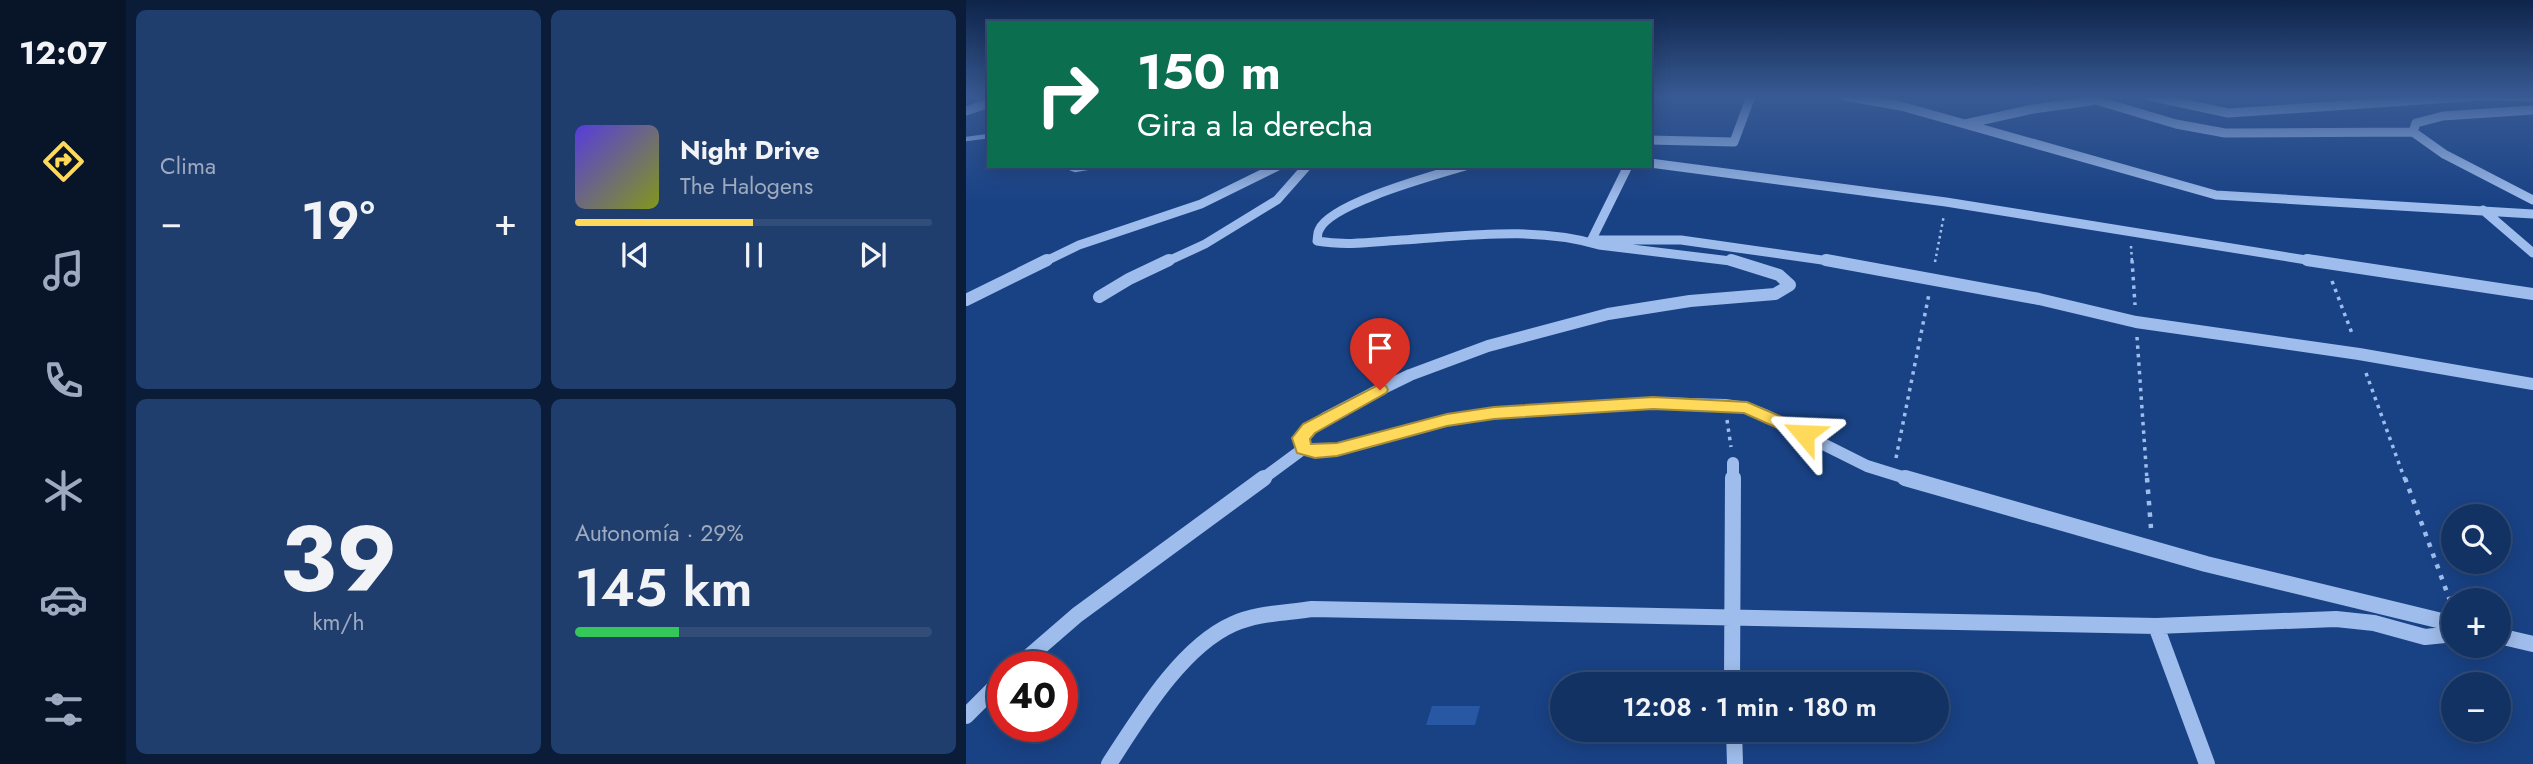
<!DOCTYPE html>
<html lang="es">
<meta charset="utf-8">
<style>
:root{--surface:#133264;--page:#203e6d;--text:#f1f3f6;--muted:#9daabf;--line:#324d78;--accent:#ffd95a}
body{margin:0;font-family:Jost,sans-serif;background:var(--page);color:var(--text);height:100vh;display:flex;flex-direction:column;font-size:26px;white-space:nowrap}
*{box-sizing:border-box;margin:0}
p{font-size:23px;color:var(--muted)}
.icon{flex:none;width:38px;height:38px;fill:none;stroke:currentColor;stroke-width:2;stroke-linecap:round;stroke-linejoin:round}
.map{position:relative;flex:1;overflow:hidden}
.details{display:flex;flex-direction:column;gap:10px;padding:10px;background:#0a1c37;width:840px}
.details>*{flex:none}
.top-card{position:absolute;left:21px;top:21px;width:665px;height:147px;border-radius:0px;box-shadow:0 4px 18px #0003,0 0 0 2px var(--line);background:#0b6e4f;color:#fff;overflow:hidden}
.buttons{position:absolute;left:1475px;top:504px;display:grid;gap:14px}
.buttons a{display:grid;place-items:center;width:70px;height:70px;border-radius:50%;background:var(--surface);box-shadow:0 4px 18px #0003,0 0 0 2px var(--line);font-size:35px}
.speed{position:absolute;left:21px;top:651px;display:flex;gap:14px;font-size:35px;font-weight:700;text-align:center}
.speed>*{display:grid;place-content:center;width:91px;height:91px;border-radius:50%;background:var(--surface);box-shadow:0 4px 18px #0003,0 0 0 2px var(--line);line-height:1}
.speed .limit{border:10px solid #d22;background:#fff;color:#111}
.pin{position:absolute;display:grid;place-items:center;width:60px;height:60px;color:#fff;margin:-72px -30px;border-radius:50% 50% 50% 0;rotate:-45deg;box-shadow:0 0 7px #0007}
.pin .icon{rotate:45deg}
.me{position:absolute;width:77px;margin:-38px;rotate:296deg;stroke-linejoin:round;filter:drop-shadow(0 0 5px #0008)}
.turn{display:flex;align-items:center;gap:24px;height:147px;padding:0 35px;font-size:32px}
.turn .icon{width:91px;height:91px;stroke-width:2.5}
.turn b{display:block;font-size:49px;line-height:60px}
.big{font-size:52px;font-weight:600;line-height:1.1}
.details .card{flex:1;display:flex;flex-direction:column;justify-content:center;gap:10px;min-width:0;padding:0 24px;border-radius:10px;background:var(--page)}
.details .dial{align-items:center;gap:0}
.dial b{font-size:91px;line-height:1}
.song{display:flex;align-items:center;gap:21px}
.cover{width:84px;height:84px;border-radius:10px;background:linear-gradient(135deg,hsl(250 70% 55%),hsl(70 70% 35%))}
.played{height:7px;border-radius:4px;background:linear-gradient(90deg,var(--accent) 50%,var(--line) 50%)}
.keys{display:flex;justify-content:space-around;direction:ltr}
.heat{display:flex;justify-content:space-between;align-items:center;font-size:38px;direction:ltr}
.charge{height:10px;border-radius:5px;background:linear-gradient(90deg,#34c759 29%,var(--line) 0)}
.details .tiles{flex:1;display:grid;gap:10px;grid-template-columns:repeat(2,1fr)}
.trip{position:absolute;left:584px;top:672px;width:399px;height:70px;border-radius:35px;background:var(--surface);box-shadow:0 4px 18px #0003,0 0 0 2px var(--line);font-weight:600;line-height:70px;text-align:center}
main{display:flex;flex:1;min-height:0}
.menu{display:flex;flex-direction:column;width:126px;justify-content:space-around;align-items:center;background:#081428;color:var(--muted)}
.menu .icon{width:49px;height:49px}
.menu .current{color:var(--accent)}
.menu b{font-size:32px;color:var(--text)}
.map>svg:first-child{display:block}
.lines{fill:none;stroke-linecap:round;stroke-linejoin:round}
.stream{stroke:#91b7ee;stroke-width:4.5}
.building{fill:#2857a3}
.path-far2{stroke:#9fbdec;stroke-width:2.5;stroke-dasharray:2.5 3.5;stroke-linecap:butt}
.path-far1{stroke:#9fbdec;stroke-width:3.5;stroke-dasharray:3.5 5;stroke-linecap:butt}
.path{stroke:#9fbdec;stroke-width:4.5;stroke-dasharray:4.5 7;stroke-linecap:butt}
.minor-far2{stroke:#9fbdec;stroke-width:9}
.minor-far1{stroke:#9fbdec;stroke-width:12}
.minor{stroke:#9fbdec;stroke-width:16}
.route{fill:#ffd95a;stroke:#a68d3a;stroke-width:2}
</style>
<main>
<nav class="menu">
<b>12:07</b>
<svg class="icon current" aria-label="directions" viewBox="0 0 24 24"><path d="M12 3l9 9-9 9-9-9zM9 14v-3h6M13 9l2 2-2 2"/></svg>
<svg class="icon" aria-label="music" viewBox="0 0 24 24"><path d="M9 18V5l10-2v13"/><circle cx="6" cy="18" r="3"/><circle cx="16" cy="16" r="3"/></svg>
<svg class="icon" aria-label="phone" viewBox="0 0 24 24"><path d="M5 4h4l2 5-3 2q2 4 5 5l2-3 5 2v4C11 20 4 13 5 4z"/></svg>
<svg class="icon" aria-label="climate" viewBox="0 0 24 24"><path d="M12 3v18M4 7l16 10M4 17L20 7"/></svg>
<svg class="icon" aria-label="car" viewBox="0 0 24 24"><path d="M5 17H2v-5l4-1 3-4h7l3 4 3 1v5h-3M9 17h6M6 11h13"/><circle cx="7" cy="17" r="2"/><circle cx="17" cy="17" r="2"/></svg>
<svg class="icon" aria-label="filters" viewBox="0 0 24 24"><path d="M4 7h16M4 17h16"/><circle cx="9" cy="7" r="2"/><circle cx="15" cy="17" r="2"/></svg>
</nav>
<section class="details">
<div class="tiles">
<div class="card"><p>Clima</p>
<div class="heat"><a>−</a><b class="big">19°</b><a>+</a></div>
</div>
<div class="card">
<div class="song"><i class="cover"></i><div><b>Night Drive</b><p>The Halogens</p></div></div>
<div class="played"></div>
<div class="keys"><svg class="icon" aria-label="previous" viewBox="0 0 24 24"><path d="M18 5L8 12l10 7zM5 5v14"/></svg><svg class="icon" aria-label="pause" viewBox="0 0 24 24"><path d="M8 5v14M16 5v14"/></svg><svg class="icon" aria-label="next" viewBox="0 0 24 24"><path d="M6 5l10 7-10 7zM19 5v14"/></svg></div>
</div>
<div class="card dial"><b>39</b><p>km/h</p></div>
<div class="card"><p>Autonomía · 29%</p><b class="big">145 km</b><div class="charge"></div></div>
</div>
</section>
<div class="map">
<svg width="1567" height="764" viewBox="0 0 1567 764">
<rect width="100%" height="100%" fill="#194285"/>
<g class="lines">
<!-- stream -->
<path class="stream" d="M0,139l23,-3
M98,166l11,4 23,-4"/>
</g>
<!-- building -->
<path class="building" d="M466,706h48l-5,19h-49z"/>
<g class="lines">
<!-- path-far2 -->
<path class="path-far2" d="M1165,246l1,16
M969,262l9,-47"/>
<!-- path-far1 -->
<path class="path-far1" d="M1166,260l3,45
M1366,281l21,55
M1171,337l10,143
M1400,373l39,107
M761,420l4,27
M930,458l33,-164"/>
<!-- path -->
<path class="path" d="M1181,478l4,50
M1439,478l47,128"/>
<!-- minor-far2 -->
<path class="minor-far2" d="M877,96l58,10 315,89 317,19
M1116,96l94,28 49,9 188,-1 31,22 89,46
M1183,96l79,17 254,-17 51,1
M0,111l23,-8
M999,124l68,-15 58,-8
M1447,132l3,-9 27,-7 90,-6
M684,140l84,2 17,-46
M684,163l296,39 373,60
M499,166c-29,9 -135,37 -146,64 -2,3 -1,7 -2,11 29,5 56,1 85,-1 64,-4 135,-14 197,5l140,17
M1517,210l50,43
M629,240h86l155,22
M625,241l37,-75
M78,262l35,-17 122,-41 77,-38
M200,262l39,-18 72,-44 30,-34"/>
<!-- minor-far1 -->
<path class="minor-far1" d="M765,260l48,15 11,10 -15,9 -85,7 -82,13 -120,32 -78,29 -37,18 -48,25 -24,20 2,11 12,3 22,-2 110,-30 47,-7 159,-10 72,2 22,3 18,7 102,51 45,14
M860,260l213,39 97,23 223,32 174,30
M1341,260l226,34
M133,297l30,-18 40,-19
M0,300l81,-40
M295,480l42,-31
M767,480v-17"/>
<!-- minor -->
<path class="minor" d="M939,478l301,86 248,60
M1190,626l51,138
M1533,636l34,8
M51,667l60,-52 187,-137
M766,684l1,-206
M0,716l37,-37
M768,730l1,34
M143,764c30,-46 72,-117 124,-140 24,-11 53,-11 79,-15l844,17 180,-7 38,4 51,14 20,-2 9,-6"/>
</g>
<!-- sky -->
<linearGradient id="sky" x2="0" y2="1"><stop stop-color="#0e2449"/><stop offset="0.48" stop-color="#385a94"/><stop offset="1" stop-color="#385a94" stop-opacity="0"/></linearGradient>
<rect width="1567" height="202" fill="url(#sky)"/>
<!-- route -->
<path class="route" d="M414,384l6,2 2,4 -2,3 -71,40 -5,6 1,5 26,-1 110,-29 47,-7 159,-10 94,5 63,27 3,5 -9,6 -60,-27 -91,-4 -159,10 -47,7 -110,30 -22,2 -18,-5 -5,-15 11,-14z"/>
</svg>
<div class="buttons">
<a><svg class="icon" aria-label="search" viewBox="0 0 24 24"><circle cx="10" cy="10" r="6"/><path d="M15 15l6 6"/></svg></a>
<a>+</a>
<a>−</a>
</div>
<div class="speed"><div class="limit">40</div></div>
<div class="pin" style="left:414px;top:390px;background:#d93025"><svg class="icon" aria-label="arrive" viewBox="0 0 24 24"><path d="M6 21V4h12l-3 4 3 4H6"/></svg></div>
<svg class="me" style="left:838px;top:434px" viewBox="-20 -20 40 40"><path d="M0-17L14 15 0 8-14 15z" fill="#ffd95a" stroke="#fff" stroke-width="4"/></svg>
<div class="trip">12:08 · 1 min · 180 m</div>
<div class="top-card">
<div class="turn"><svg class="icon" aria-label="right" viewBox="0 0 24 24"><path d="M7 20v-9h11M14 6l5 5-5 5"/></svg><div><b>150 m</b>Gira a la derecha</div></div>
</div>
</div>
</main>
